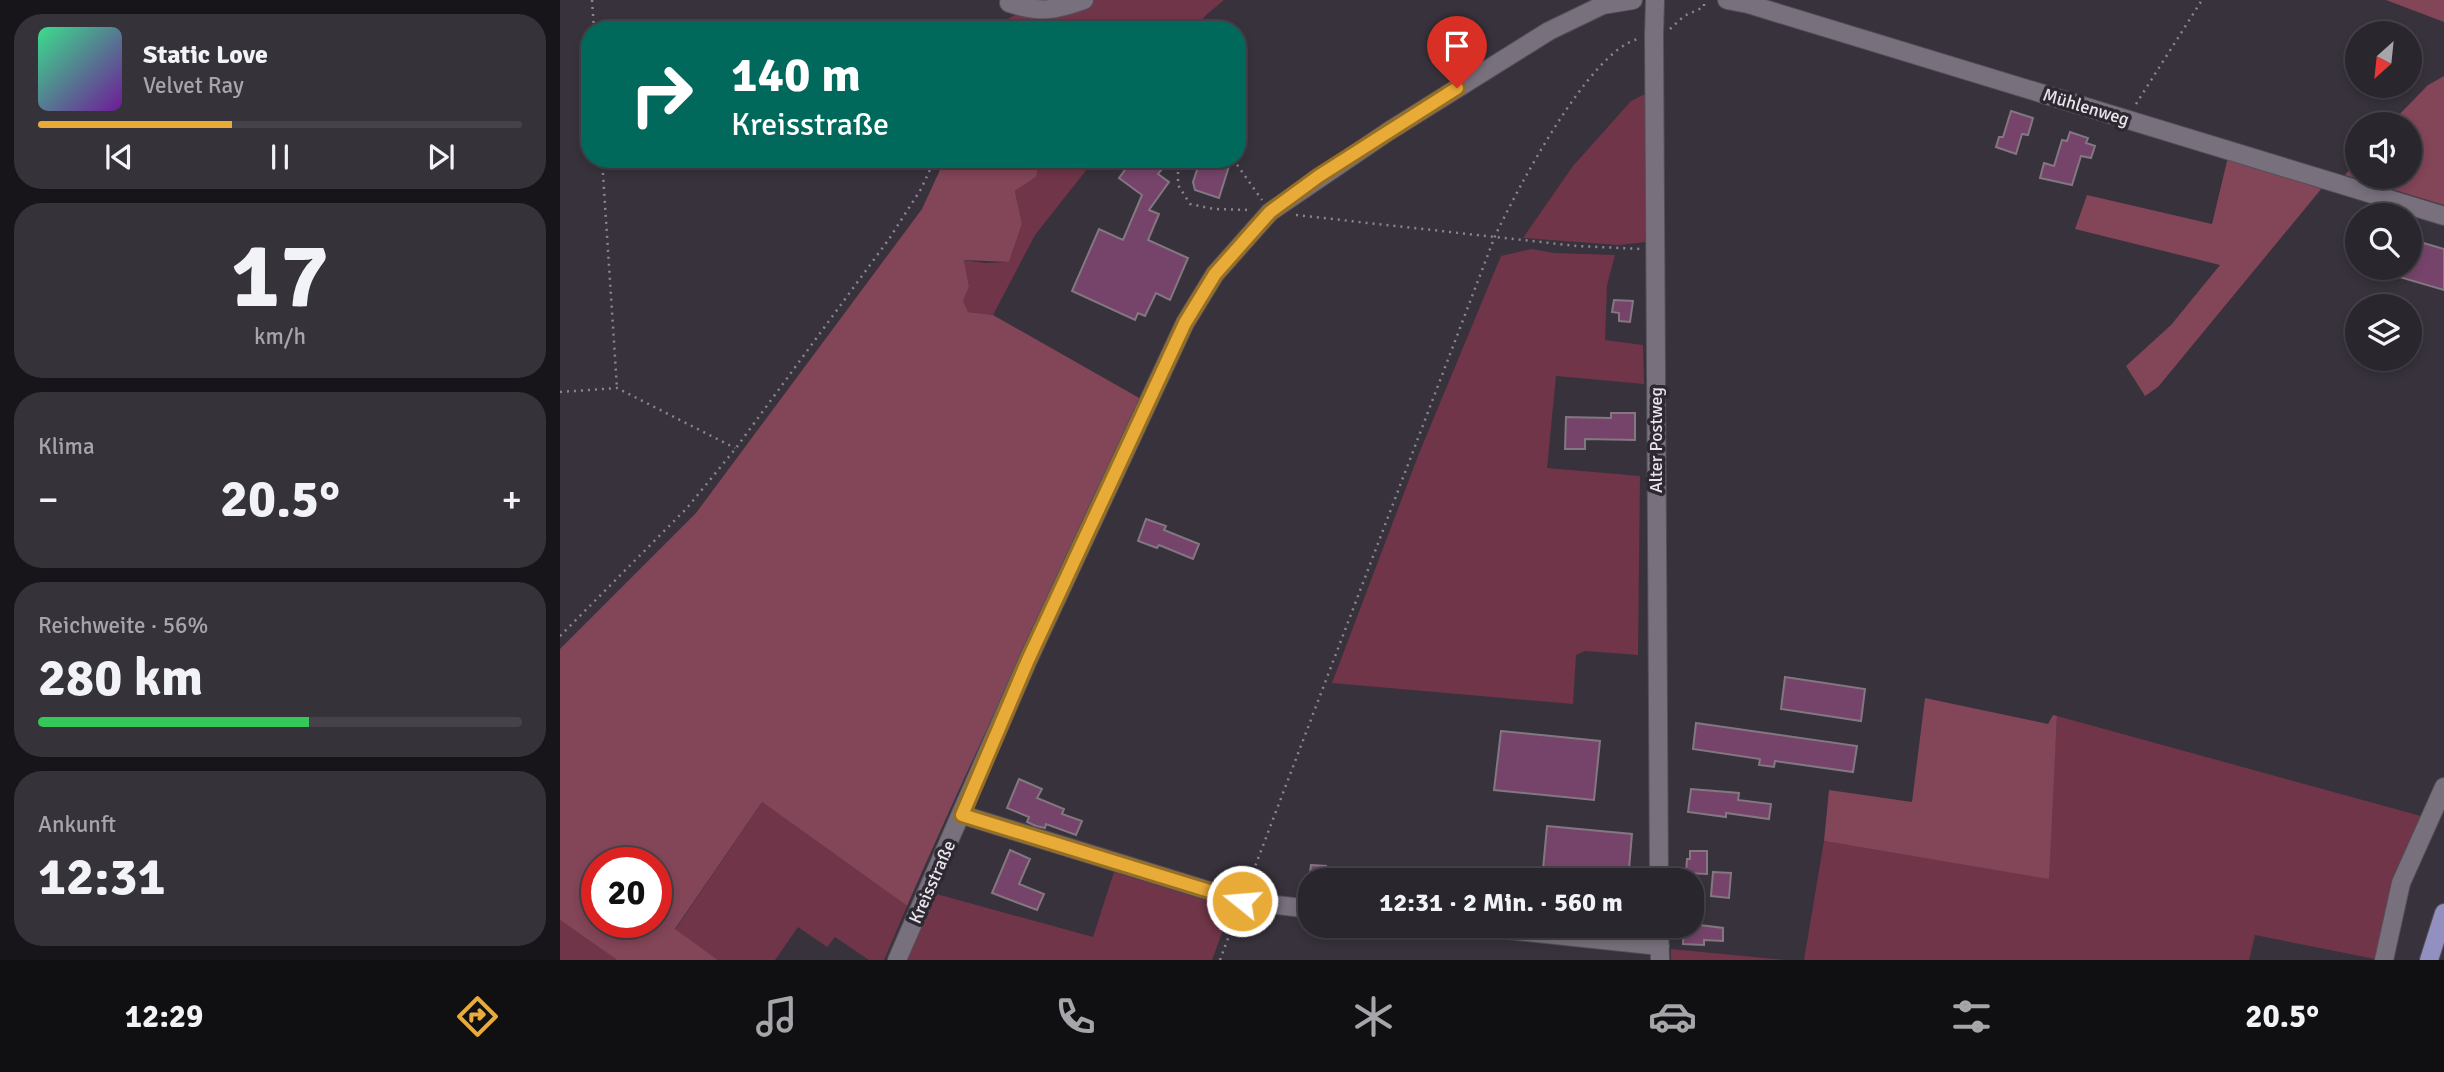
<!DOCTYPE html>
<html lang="de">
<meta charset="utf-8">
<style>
:root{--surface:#29262d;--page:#353239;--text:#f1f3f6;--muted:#a5a5aa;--line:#454349;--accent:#e9ab38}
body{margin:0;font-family:Signika,sans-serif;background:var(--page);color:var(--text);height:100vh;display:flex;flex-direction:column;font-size:26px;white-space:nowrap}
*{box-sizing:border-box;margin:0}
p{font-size:23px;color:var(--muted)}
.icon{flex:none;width:38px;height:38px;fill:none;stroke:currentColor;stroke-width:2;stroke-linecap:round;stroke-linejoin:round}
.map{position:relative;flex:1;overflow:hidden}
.sheet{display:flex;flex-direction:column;gap:14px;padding:14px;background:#171519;width:560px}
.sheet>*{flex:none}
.guide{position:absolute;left:21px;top:21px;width:665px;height:147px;border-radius:28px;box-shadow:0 4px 10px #0003,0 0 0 2px var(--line);background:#00695c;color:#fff;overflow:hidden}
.needle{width:46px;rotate:207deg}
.buttons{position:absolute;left:1785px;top:21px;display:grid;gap:14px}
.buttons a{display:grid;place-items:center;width:77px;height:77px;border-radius:50%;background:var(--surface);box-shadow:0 4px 10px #0003,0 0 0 2px var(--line);font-size:35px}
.speed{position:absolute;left:21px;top:847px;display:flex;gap:14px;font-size:35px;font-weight:700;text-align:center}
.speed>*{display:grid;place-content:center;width:91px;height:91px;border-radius:50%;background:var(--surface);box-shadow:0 4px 10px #0003,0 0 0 2px var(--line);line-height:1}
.speed .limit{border:10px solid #d22;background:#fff;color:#111}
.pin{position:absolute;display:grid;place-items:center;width:60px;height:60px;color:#fff;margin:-72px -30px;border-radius:50% 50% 50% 0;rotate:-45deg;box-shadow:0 0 7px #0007}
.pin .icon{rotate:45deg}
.me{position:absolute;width:77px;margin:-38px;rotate:287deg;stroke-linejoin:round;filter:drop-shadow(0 0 5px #0008)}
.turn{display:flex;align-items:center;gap:24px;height:147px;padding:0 35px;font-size:32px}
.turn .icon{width:91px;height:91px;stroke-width:2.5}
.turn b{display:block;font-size:49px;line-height:60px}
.big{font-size:52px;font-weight:800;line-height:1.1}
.sheet .card{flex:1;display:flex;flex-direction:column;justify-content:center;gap:10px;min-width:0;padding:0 24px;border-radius:28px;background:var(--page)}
.sheet .dial{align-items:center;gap:0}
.dial b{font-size:91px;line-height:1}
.song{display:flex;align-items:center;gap:21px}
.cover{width:84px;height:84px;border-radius:10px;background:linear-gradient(135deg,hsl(150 70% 55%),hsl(280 70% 35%))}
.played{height:7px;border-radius:4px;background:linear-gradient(90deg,var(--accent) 40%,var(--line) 40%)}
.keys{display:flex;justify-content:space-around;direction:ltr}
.heat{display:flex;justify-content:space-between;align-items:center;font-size:38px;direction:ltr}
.charge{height:10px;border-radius:5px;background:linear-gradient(90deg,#34c759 56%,var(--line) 0)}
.trip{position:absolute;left:738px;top:868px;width:406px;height:70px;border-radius:28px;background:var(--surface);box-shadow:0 4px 10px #0003,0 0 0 2px var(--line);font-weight:800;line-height:70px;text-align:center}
.tab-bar{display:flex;height:112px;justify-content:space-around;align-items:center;background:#100f12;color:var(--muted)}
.tab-bar .icon{width:49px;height:49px}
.tab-bar .selected{color:var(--accent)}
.tab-bar b{font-size:32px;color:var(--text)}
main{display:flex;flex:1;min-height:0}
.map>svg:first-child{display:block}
.green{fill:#703548}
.forest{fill:#834558;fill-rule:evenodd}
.building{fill:#76446b;stroke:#837780;stroke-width:2}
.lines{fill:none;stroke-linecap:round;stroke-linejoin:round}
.minor-casing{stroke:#534f57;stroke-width:20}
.major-casing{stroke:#534f57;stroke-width:20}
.path{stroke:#8a868e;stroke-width:2.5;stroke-dasharray:2 5;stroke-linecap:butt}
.minor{stroke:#78717d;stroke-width:18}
.major{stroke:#928fc1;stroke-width:18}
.route-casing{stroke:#976f24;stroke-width:18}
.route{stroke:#e9ab38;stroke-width:12}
.labels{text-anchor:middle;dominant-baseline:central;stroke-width:7;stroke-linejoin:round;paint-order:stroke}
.street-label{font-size:18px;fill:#e7e4ea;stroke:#2d2832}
</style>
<main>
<section class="sheet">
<div class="card">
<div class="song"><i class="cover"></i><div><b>Static Love</b><p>Velvet Ray</p></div></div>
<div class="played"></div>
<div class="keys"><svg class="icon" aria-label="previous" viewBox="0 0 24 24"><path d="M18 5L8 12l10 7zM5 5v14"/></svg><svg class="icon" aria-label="pause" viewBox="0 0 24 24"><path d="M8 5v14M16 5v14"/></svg><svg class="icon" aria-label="next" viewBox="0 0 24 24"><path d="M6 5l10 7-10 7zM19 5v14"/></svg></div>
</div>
<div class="card dial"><b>17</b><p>km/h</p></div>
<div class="card"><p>Klima</p>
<div class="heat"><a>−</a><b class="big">20.5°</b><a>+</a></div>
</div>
<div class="card"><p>Reichweite · 56%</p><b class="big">280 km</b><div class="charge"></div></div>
<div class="card"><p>Ankunft</p><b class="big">12:31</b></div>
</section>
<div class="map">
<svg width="1884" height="960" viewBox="0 0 1884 960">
<rect width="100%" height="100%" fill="#37323c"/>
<!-- green -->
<path class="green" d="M460,0h204l-19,16 -10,14h-195l9,-12 9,-4z
M1087,93l-1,149 -27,3 -96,-7 50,-72 58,-65z
M454,159h81l-60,76 -42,80 -25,-3 -6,-11 7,-15 -5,-26 21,3 24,-1 13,-38 -7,-33 21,-14 3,-12z
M972,249l22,4 61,2 -8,30 -2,55 38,5 1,39 -88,-8 -9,92 93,8 -2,179 -53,-4 -9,4 -3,49 -241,-21 86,-227 83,-200z
M1497,716l364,100 -29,63 -17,80 -120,-24 -6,25h-445l20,-119 224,37z
M202,802l145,104 -23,54h-15l-34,-23 -8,10 -29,-20 -23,33h-57l-43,-30z
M554,872l117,36 -19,52h-308l29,-67 160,44z
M0,920l57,40h-57z
M1111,949l114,11h-114z"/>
<!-- forest -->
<path class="forest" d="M1826,0h58v22z
M1884,76v129l-99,-30 12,-14v16h53v-53h-20l38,-39z
M1668,157l94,31 -164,199 -13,9 -19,-30 45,-41 49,-60 -145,-36 12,-34 125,29z
M385,159h69l25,5 -3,13 -21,14 7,33 -13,38 -45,-2 5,26 -6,15 5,11 25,3 148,84c-78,169 -159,336 -234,507l-145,-104 -87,127 43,31h-101l-57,-40v-271l136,-136 226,-304zM37,863h59v59h-59z
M1365,698l123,26 5,-9 4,1 -8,163 -225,-38 5,-51 83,12z"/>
<!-- building -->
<path class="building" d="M1451,111l22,7 -5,17 -6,-1 -6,20 -20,-7 3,-10h4z
M1510,132l18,6 -2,5 9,3 -4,12 -10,-2 -9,29 -32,-7 4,-15 10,3 8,-26 5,1z
M573,159h5l10,8 5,-8h6l7,5 -8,10 11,8 -20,28 10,4 -11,26 40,18 -18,42 -14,-7 -11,23 -7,-3 -3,7 -63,-29 27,-62 24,11 19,-45 -23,-17z
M653,159l17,4 -11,35 -24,-8 -2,-8 6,-18z
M1850,239l34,10v41l-65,-19v-3h31z
M1054,300l19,1 -3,21 -11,-1v-8l-7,-1z
M1051,413h24v27l-50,-1v10h-20l1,-32 45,1z
M586,519l20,7 -2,4 35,14 -6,15 -34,-14 -2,3 -19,-7z
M1225,677l80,12 -4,32 -80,-12z
M1136,723l161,23 -4,26 -78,-11 -1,6 -15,-2 1,-6 -67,-10z
M941,731l99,10 -6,59 -100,-10z
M459,779l23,10 -5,9 27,11 -2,5 20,7 -6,14 -30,-11 -1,4 -9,-2 -9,-4 2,-5 -22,-9z
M1131,789l48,4 -1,7 33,4 -2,15 -43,-6v4l-38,-5z
M987,826l85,8 -4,46h-86z
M450,850l20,9 -11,25 25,10 -7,16 -45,-17z
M1130,851h17v23l-21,-1 1,-14h3z
M751,865l15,1 -2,14h-15z
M1153,872l18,1 -2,25 -18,-2z
M1132,924l31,4v13l-19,-1v5l-21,-1 1,-18z"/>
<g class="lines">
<!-- minor casing -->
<g class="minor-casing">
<path id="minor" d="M1095,0l-1,35 5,845
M1167,0l21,4 696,212
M449,3c31,10 44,8 75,-3
M403,815l279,86 69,8
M909,926l191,20
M1099,926l1,34
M337,960l131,-300 157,-337 30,-49 55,-62 119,-81 160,-100 54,-26 30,-5
M1824,960l17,-77 43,-96"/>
</g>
<!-- major casing -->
<g class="major-casing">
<path id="major" d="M1869,960l15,-47"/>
</g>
<!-- path -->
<path class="path" d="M32,0l2,30
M1110,29l14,-13 20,-9v-7
M436,30l6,-12
M1576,104l66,-104
M42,159l15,229
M621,159l-3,4v22l12,19 24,5 37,1
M673,159l29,41
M736,215l281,31 64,3
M0,392l57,-4 118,60
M0,636l127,-128 49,-60 153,-209 32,-50 14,-30
M688,885l247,-649c22,-46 94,-185 143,-197
M660,960l17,-46"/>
<!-- minor -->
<use href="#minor" class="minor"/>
<!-- major -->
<use href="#major" class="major"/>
</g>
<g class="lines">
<!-- route casing -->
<g class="route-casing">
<path id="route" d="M682,901l-280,-86 66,-155 157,-337 30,-49 55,-62 49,-36 138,-88"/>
</g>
<!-- route -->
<use href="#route" class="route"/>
</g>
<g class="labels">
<!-- street labels -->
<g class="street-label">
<text transform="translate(1526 107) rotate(17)">Mühlenweg</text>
<text transform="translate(1096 440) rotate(-90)">Alter Postweg</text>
<text transform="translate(372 882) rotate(-66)">Kreisstraße</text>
</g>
</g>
</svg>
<div class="buttons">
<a><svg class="needle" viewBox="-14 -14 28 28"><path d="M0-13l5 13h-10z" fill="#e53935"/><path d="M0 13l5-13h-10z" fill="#a5a5aa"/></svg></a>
<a><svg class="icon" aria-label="sound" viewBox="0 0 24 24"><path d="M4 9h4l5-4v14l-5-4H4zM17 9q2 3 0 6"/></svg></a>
<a><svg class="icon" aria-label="search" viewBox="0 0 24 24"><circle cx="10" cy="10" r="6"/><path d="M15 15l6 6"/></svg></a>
<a><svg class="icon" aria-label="layers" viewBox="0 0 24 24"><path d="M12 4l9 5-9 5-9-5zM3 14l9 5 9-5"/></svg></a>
</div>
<div class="speed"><div class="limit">20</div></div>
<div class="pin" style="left:897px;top:88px;background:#d93025"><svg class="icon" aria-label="arrive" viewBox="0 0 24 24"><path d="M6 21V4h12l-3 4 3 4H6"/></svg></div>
<svg class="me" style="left:682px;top:901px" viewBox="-20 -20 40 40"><circle r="17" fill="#e9ab38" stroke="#fff" stroke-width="3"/><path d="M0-11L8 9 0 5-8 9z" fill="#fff"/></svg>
<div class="trip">12:31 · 2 Min. · 560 m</div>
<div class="guide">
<div class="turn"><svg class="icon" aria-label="right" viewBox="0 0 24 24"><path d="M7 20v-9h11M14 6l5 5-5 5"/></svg><div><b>140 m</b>Kreisstraße</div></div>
</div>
</div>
</main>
<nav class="tab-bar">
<b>12:29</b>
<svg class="icon selected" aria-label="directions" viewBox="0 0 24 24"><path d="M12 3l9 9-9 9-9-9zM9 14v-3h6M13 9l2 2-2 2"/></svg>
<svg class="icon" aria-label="music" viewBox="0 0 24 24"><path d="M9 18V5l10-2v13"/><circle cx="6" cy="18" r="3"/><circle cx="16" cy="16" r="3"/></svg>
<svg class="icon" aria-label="phone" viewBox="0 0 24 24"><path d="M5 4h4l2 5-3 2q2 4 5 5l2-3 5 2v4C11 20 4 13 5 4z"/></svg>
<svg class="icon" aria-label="climate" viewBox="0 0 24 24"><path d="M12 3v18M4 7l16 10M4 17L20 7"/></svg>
<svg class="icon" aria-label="car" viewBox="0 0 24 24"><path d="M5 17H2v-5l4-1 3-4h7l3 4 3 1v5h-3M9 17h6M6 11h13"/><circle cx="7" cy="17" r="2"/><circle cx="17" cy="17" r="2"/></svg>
<svg class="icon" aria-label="filters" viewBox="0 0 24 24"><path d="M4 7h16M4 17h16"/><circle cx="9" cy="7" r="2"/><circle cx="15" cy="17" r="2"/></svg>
<b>20.5°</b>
</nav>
